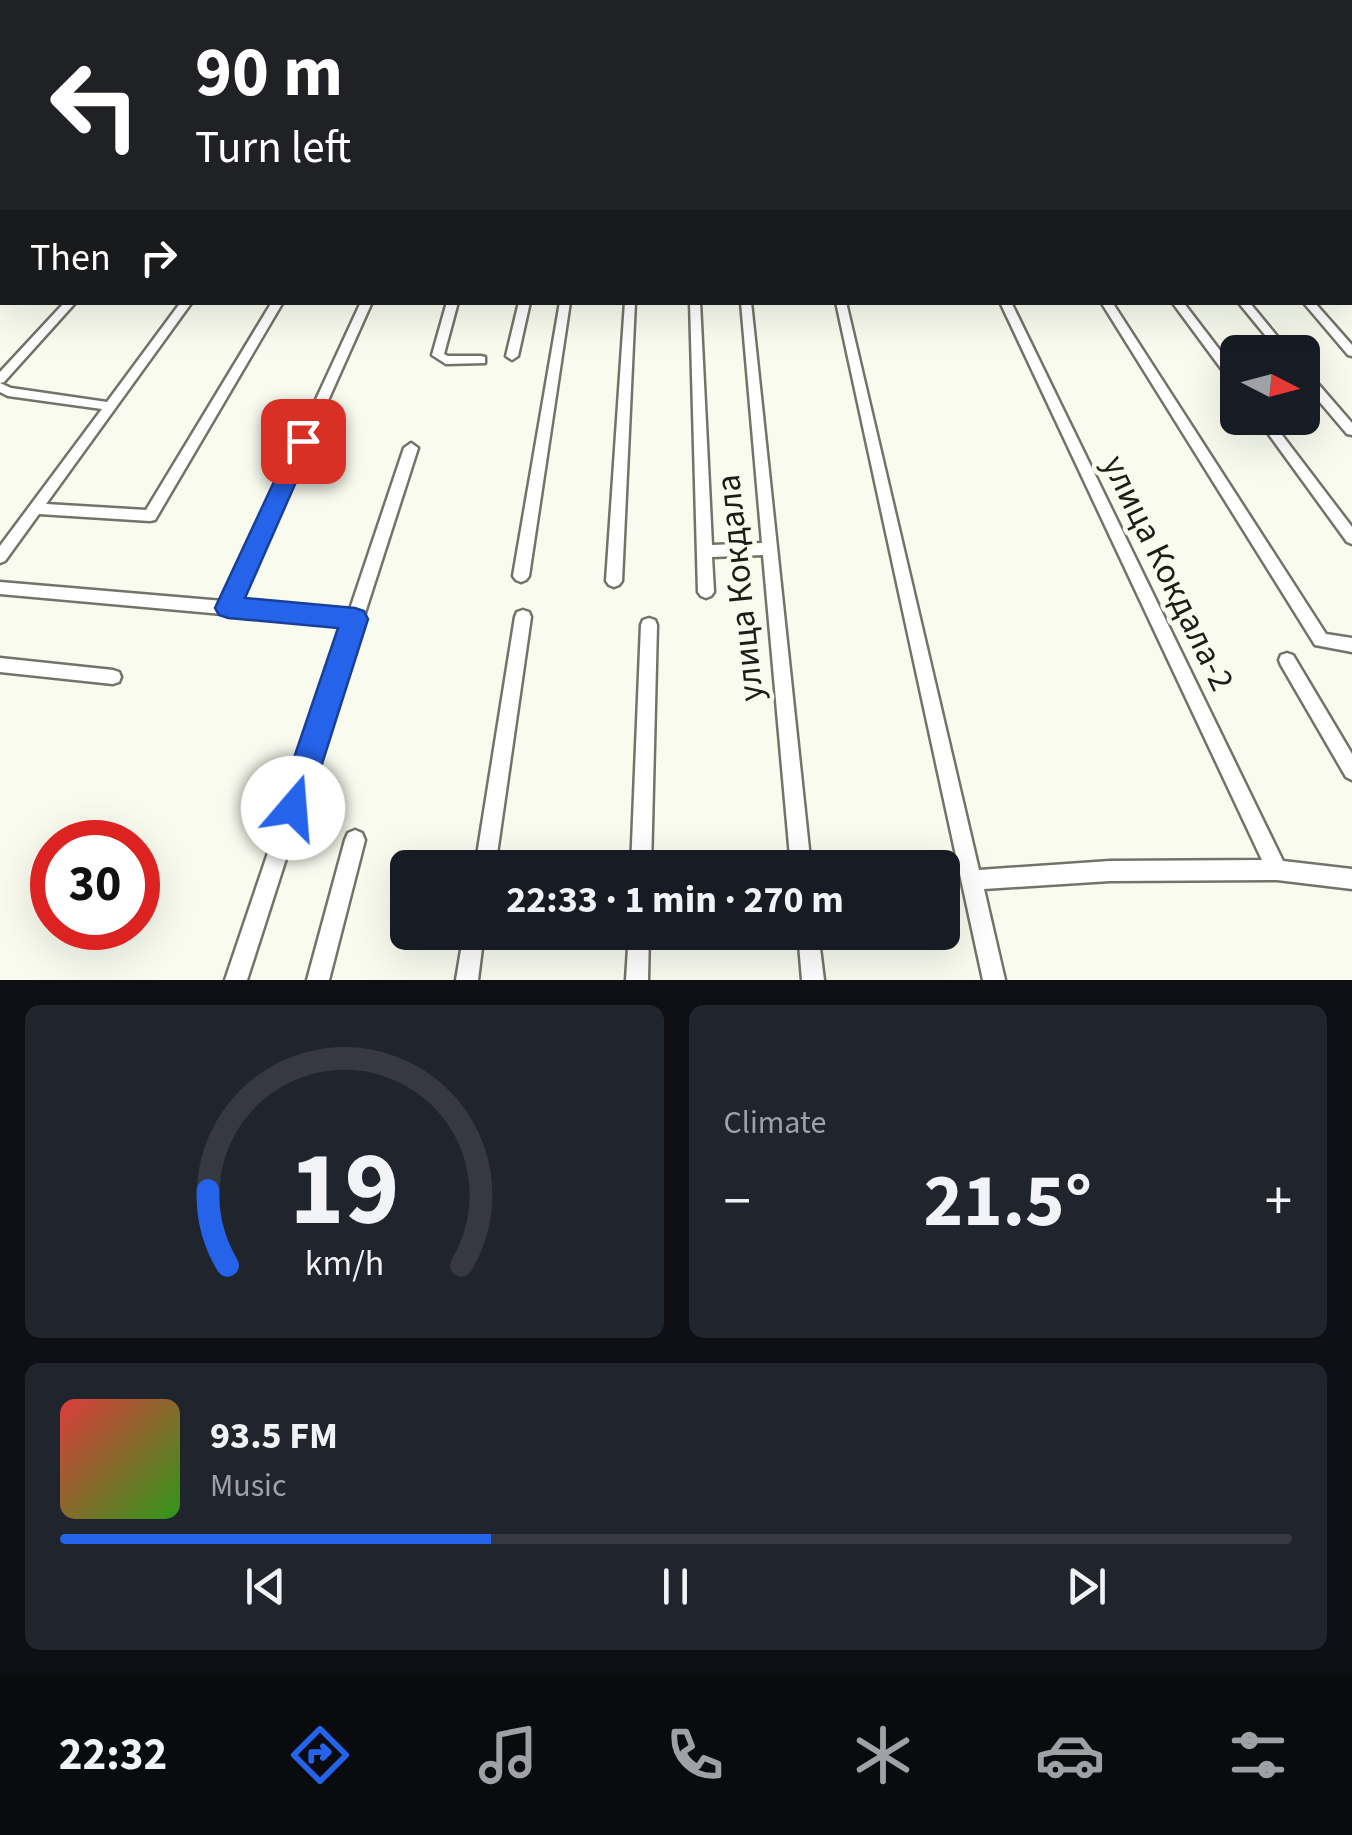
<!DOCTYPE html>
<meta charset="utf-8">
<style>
:root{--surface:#171b24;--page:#20242c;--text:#f1f3f6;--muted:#9ea1a6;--line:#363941;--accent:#2563eb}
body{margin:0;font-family:"Source Sans 3",sans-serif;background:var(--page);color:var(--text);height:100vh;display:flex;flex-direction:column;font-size:38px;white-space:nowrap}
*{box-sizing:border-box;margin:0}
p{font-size:32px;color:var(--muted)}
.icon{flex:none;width:55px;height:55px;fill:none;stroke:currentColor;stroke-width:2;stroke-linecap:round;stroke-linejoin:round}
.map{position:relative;height:980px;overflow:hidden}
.drawer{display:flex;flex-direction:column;gap:25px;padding:25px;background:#0d0f14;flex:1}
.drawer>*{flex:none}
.top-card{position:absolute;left:0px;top:0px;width:1352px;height:305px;box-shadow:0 10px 40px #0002;background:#202124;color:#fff;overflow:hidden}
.needle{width:65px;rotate:96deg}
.tools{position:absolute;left:1220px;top:335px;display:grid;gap:20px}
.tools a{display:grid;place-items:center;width:100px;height:100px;border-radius:15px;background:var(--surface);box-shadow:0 10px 40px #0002;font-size:50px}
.speed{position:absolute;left:30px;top:820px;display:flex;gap:20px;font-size:50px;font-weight:700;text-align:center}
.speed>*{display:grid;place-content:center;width:130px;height:130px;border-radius:50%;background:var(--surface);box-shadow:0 10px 40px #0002;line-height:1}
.speed .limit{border:15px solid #d22;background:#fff;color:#111}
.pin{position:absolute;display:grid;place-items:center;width:85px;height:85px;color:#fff;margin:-42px;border-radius:20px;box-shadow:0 5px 15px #0006}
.me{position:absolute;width:110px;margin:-55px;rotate:18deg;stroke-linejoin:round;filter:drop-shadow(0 0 8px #0008)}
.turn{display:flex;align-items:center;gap:35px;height:210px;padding:0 30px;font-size:45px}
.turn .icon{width:130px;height:130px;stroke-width:2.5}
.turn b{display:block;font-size:70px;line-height:85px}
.then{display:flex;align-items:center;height:95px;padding:0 30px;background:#0003;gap:20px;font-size:38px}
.big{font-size:75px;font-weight:700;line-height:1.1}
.drawer .card{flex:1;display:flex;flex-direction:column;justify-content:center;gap:15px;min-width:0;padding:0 35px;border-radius:15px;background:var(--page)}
.drawer .dial{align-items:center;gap:0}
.dial svg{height:260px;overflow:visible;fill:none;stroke:var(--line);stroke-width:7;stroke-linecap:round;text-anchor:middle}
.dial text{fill:var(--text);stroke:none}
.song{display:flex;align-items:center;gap:30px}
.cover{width:120px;height:120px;border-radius:15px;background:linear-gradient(135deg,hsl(0 70% 55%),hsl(110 70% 35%))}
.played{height:10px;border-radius:5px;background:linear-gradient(90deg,var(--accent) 35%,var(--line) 35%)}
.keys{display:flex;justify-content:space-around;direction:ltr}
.heat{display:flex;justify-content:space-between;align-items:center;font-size:55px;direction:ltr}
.drawer .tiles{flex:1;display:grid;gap:25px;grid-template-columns:1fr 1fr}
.card:last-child{grid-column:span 2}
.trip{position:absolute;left:390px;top:850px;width:570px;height:100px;border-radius:15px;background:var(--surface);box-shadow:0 10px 40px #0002;font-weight:700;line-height:100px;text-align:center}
.tab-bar{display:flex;height:160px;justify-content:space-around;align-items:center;background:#090b0e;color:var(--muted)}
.tab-bar .icon{width:70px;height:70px}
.tab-bar .current{color:var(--accent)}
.tab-bar b{font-size:45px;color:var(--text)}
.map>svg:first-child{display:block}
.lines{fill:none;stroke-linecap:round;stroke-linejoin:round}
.river{fill:#9dcac1;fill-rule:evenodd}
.minor-casing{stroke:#727469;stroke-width:5}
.secondary-casing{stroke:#727469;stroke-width:5}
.minor{fill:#fff;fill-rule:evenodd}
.secondary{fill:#fff;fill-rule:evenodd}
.route{fill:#2563eb;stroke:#184099;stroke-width:2.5}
.labels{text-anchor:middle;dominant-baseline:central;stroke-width:9;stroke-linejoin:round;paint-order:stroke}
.street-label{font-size:35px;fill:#1c1c18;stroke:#f8fbee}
</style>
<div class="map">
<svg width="1352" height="980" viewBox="0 0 1352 980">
<rect width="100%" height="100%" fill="#f8fbee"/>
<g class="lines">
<!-- river -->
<path class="river" d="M807,0h16l1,2h-14z
M1350,127l2,1v8l-2,-1z"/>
<!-- minor casing -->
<g class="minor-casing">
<path id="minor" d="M686,0h6l-1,2h-6z
M937,0h6l1,2h-6z
M1243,0h7l2,2h-6z
M1322,0h30v2h-27z
M1350,13h2v4h-2z
M1350,25h2v4h-2z
M1350,46h2v4h-2z
M1350,66h2v4h-2z
M1350,76h2v4h-2z
M0,87h2v4h-2z
M1350,105h2v4h-2z
M0,111h2v4h-2z
M1350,167l2,1v6l-2,-1z
M1350,267h2v8h-2z
M65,302h11l-72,80 -4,1v-11z
M181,302h11l-146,202 100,6 126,-208h11l-128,218 -5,1 -111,-7 -34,47 -5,2v-17l102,-137 -94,-13 -8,-4v-9l11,5 96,14z
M361,302h11l-134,300 111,10 55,-164 7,-5 7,5 -171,532h-22l120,-355 -345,-31v-12l223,19z
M447,302h11l-14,52 4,2h33l4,1v6l-39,1 -14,-9z
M519,302h11l-12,54 -6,4 -6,-4z
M560,302h10l-41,274 -3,4 -5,2 -5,-2 -3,-4z
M625,302h10l-13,279 -3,4 -5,2 -5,-2 -3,-4z
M690,302h10l12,243 50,-2 -21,-241h10l60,566h-20l-28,-313 -51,2 2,35 -3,4 -5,2 -5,-2 -3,-4z
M836,302h10l133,568 131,-9 152,-1 -262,-558h11l272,559 69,8v20l-75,-9 -167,1 -126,8 21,91h-22z
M1101,302h11l214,332 26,4v14l-37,-7z
M1172,302h11l55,72v13l-4,-1z
M1238,302h11l41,50h-11z
M1303,302h11l38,43v11l-4,-1z
M1302,369l4,1 46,53v12l-5,-1 -45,-53z
M1257,418h12l83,109v17l-5,-2z
M523,610l6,2 2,5 -36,251h-20l40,-251 2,-5z
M649,618l6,2 2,5 -6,243h-20l10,-243 2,-5z
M1287,653l6,2 59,99v26l-6,-3 -65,-112 -2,-5 2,-5z
M0,658l113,12 6,2 2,5 -2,5 -6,2 -113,-12z
M355,830l7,3 3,7 -36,140h-22l38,-140 3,-7z
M464,932h20l-6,48h-22z
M629,932h20l-1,48h-22z
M798,932h20l6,48h-22z"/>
</g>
<!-- secondary casing -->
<g class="secondary-casing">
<path id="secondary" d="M2,9v6l-2,1v-6z
M1350,135h2v8h-2z"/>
</g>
<!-- minor -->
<use href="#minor" class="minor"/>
<!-- secondary -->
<use href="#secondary" class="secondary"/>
</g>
<!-- route -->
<path class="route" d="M303,434l11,7 -69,157 110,10 9,3 4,8 -60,189 -4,11 -11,4 -11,-4 -5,-11 61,-180 -110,-10 -9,-3 -4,-7 78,-167z"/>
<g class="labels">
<!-- street labels -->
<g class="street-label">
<text transform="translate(1168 573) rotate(64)">улица Кокдала-2</text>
<text transform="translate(740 588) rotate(-96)">улица Кокдала</text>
</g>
</g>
</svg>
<div class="tools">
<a><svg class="needle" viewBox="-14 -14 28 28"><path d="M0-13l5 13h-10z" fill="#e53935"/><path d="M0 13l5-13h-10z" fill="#9ea1a6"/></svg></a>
</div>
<div class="speed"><div class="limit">30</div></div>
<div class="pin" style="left:303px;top:441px;background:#d93025"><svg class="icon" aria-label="arrive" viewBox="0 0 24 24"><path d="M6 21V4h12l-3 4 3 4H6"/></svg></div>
<svg class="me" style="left:293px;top:808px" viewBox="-20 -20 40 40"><circle r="19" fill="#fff"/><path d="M0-13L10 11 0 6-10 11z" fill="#2563eb"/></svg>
<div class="trip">22:33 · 1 min · 270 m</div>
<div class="top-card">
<div class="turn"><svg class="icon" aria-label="left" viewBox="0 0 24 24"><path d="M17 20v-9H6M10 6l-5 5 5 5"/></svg><div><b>90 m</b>Turn left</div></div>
<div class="then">Then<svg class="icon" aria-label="right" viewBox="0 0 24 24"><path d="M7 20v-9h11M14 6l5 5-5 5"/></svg></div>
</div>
</div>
<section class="drawer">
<div class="tiles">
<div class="card dial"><svg viewBox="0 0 100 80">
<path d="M14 69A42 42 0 1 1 86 69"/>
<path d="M14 69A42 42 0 0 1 8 46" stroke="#2563eb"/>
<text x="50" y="56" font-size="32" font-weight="700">19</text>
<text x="50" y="72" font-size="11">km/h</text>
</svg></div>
<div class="card"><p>Climate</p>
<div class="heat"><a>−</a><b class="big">21.5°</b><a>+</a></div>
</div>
<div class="card">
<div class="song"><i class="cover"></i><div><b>93.5 FM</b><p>Music</p></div></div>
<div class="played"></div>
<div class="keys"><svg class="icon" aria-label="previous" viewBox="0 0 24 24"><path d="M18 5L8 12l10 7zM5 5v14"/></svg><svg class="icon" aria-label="pause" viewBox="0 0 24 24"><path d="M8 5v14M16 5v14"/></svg><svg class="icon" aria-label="next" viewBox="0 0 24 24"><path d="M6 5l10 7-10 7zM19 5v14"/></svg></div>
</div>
</div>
</section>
<nav class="tab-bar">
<b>22:32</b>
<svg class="icon current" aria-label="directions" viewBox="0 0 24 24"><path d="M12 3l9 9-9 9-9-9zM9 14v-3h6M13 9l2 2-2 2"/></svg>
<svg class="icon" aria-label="music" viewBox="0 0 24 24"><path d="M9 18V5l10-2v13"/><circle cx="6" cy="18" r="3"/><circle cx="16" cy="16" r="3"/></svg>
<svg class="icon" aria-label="phone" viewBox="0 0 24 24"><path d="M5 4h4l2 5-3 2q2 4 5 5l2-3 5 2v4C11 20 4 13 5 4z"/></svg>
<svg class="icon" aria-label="climate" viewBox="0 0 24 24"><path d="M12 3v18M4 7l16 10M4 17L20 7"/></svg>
<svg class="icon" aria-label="car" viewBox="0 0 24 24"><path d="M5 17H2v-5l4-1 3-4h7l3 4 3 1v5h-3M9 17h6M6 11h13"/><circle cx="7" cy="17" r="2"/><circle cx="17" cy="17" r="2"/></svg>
<svg class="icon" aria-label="filters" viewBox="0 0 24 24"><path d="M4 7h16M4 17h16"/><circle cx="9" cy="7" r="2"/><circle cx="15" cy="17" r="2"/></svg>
</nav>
